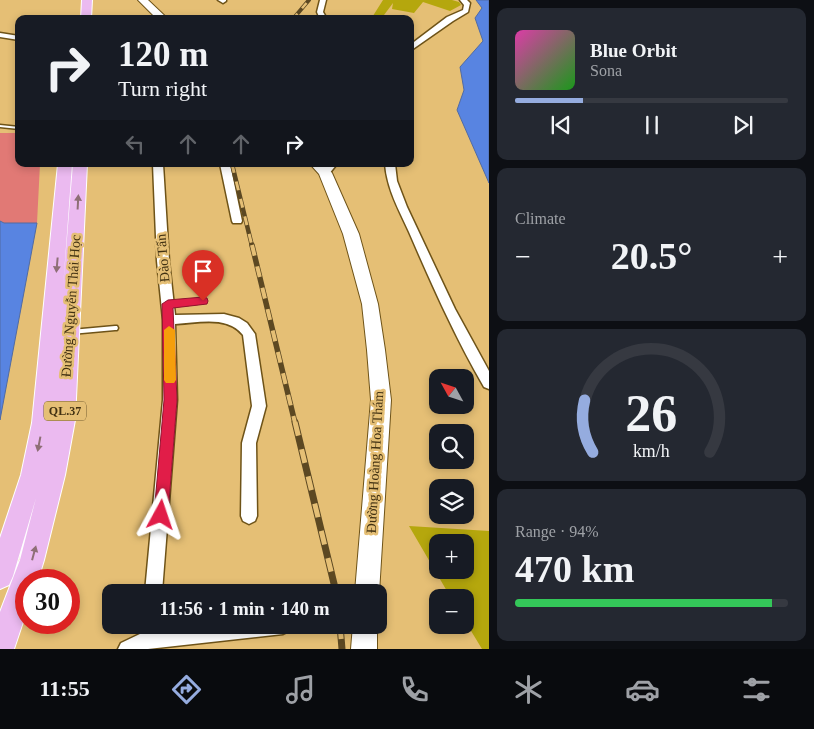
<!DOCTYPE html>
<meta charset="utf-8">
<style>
:root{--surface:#171b24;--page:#242831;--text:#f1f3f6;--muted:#9ea1a6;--line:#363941;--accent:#95acdf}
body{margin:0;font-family:"Times New Roman",serif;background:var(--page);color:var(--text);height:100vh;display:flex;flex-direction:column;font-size:19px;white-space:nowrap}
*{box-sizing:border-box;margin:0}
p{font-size:16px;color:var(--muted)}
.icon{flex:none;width:28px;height:28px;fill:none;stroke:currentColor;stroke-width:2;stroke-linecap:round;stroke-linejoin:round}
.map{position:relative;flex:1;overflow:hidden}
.panel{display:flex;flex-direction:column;gap:8px;padding:8px;background:#0d0f14;width:325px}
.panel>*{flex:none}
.guide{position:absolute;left:15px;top:15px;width:399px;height:152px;border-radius:10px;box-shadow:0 2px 8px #0003;background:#171b24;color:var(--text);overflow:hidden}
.needle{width:32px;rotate:310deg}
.tools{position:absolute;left:429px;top:369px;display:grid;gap:10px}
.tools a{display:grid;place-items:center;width:45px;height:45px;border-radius:10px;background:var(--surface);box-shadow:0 2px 8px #0003;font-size:25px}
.speed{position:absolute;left:15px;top:569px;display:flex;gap:10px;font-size:25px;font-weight:700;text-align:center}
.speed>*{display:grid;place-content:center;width:65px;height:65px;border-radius:50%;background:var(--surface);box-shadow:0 2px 8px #0003;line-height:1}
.speed .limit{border:8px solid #d22;background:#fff;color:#111}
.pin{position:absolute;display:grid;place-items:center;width:42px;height:42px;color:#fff;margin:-51px -21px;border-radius:50% 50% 50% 0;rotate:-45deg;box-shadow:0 0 5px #0007}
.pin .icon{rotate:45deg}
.me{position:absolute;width:55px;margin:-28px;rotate:5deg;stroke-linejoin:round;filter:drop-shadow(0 0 4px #0008)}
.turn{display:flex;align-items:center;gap:18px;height:105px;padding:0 20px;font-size:22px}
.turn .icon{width:65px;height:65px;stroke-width:2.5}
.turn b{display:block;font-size:35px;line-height:42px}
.lanes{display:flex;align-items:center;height:48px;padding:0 20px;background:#0003;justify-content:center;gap:25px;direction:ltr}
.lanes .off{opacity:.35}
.big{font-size:38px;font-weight:700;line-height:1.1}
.panel .card{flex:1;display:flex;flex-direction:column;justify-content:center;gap:8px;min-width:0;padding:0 18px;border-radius:10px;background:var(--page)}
.panel .dial{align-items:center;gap:0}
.dial svg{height:130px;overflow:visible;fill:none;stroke:var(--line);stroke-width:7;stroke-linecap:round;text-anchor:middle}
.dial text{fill:var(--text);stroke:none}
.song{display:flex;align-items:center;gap:15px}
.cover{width:60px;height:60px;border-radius:8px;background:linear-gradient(135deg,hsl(320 70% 55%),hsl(120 70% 35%))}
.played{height:5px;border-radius:2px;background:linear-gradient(90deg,var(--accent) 25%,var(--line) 25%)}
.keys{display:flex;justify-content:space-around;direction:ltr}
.heat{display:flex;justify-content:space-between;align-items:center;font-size:28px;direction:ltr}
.charge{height:8px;border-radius:4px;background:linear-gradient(90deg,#34c759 94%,var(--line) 0)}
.trip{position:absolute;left:102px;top:584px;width:285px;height:50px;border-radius:10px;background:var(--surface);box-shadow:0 2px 8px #0003;font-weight:700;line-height:50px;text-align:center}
.menu{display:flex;height:80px;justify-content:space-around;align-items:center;background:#090b0e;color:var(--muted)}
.menu .icon{width:35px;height:35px}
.menu .active{color:var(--accent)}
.menu b{font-size:22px;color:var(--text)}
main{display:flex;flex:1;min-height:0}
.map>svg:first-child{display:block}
.green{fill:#e17975}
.water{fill:#5884e1;stroke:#516ba3}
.building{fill:#b5a70d;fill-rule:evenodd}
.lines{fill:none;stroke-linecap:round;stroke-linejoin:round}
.lane-casing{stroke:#6e5318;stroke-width:3}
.street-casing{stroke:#6e5318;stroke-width:3}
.secondary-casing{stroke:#6e5318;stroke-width:2}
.primary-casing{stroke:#fff;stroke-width:2}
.lane{fill:#fff;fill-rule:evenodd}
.street{fill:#fff;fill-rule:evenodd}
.secondary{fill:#fff;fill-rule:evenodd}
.primary{fill:#ebbaf0;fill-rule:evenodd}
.rail-far3-casing{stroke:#5c4822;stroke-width:4}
.rail-far2-casing{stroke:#5c4822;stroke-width:4.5}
.rail-far1-casing{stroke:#5c4822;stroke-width:5.5}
.rail-casing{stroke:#5c4822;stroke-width:7}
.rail-far3{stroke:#e5bf75;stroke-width:2.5;stroke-dasharray:7;stroke-linecap:butt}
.rail-far2{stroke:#e5bf75;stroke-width:3;stroke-dasharray:9;stroke-linecap:butt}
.rail-far1{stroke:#e5bf75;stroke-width:4;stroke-dasharray:11;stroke-linecap:butt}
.rail{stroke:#e5bf75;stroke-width:5;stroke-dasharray:14;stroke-linecap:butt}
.oneway{fill:#8e6f76}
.route{fill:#e11d48;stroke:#92132f}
.slow{fill:#f59e0b}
.labels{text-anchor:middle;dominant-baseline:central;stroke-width:5;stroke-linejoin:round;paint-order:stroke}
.shield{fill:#e5bf75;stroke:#725c30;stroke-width:1}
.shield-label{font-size:12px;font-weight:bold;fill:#413112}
.street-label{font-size:14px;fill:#413112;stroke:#e5bf75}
</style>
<main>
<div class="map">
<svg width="489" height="649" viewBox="0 0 489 649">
<rect width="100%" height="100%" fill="#e5bf75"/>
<!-- green -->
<path class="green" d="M0,133h19v31h21l-3,59h-33l-4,-2z"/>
<!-- water -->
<path class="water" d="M476,0h13v183l-32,-73 7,-20 -4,-23 23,-26 -8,-23 7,-10z
M0,221l4,2h33l-37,197z"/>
<!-- building -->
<path class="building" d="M383,0h69l7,2 2,3 -11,6 -27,-9 -9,11 -22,-4 1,-6 -12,16h-10z
M409,526l80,5v118h-7l-17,-28v-23h-14zM438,542h27v28h-27z"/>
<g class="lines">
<!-- lane casing -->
<g class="lane-casing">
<path id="lane" d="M0,125l19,2v2l-19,-2z
M203,299l3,2 -3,2 -36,4 -3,-2 3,-2z
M115,326h2l1,2 -1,2h-2l-44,4h-2l-1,-2 1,-2h2z"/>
</g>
<!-- street casing -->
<g class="street-casing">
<path id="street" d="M218,0h8v1l-3,2z
M320,0h6l-3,12 4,7h-7l-3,-7z
M460,0h7l3,3 -2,9 -15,9 -43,30v-6l37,-28 16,-7 1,-5z
M0,33l19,3v4l-19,-3z
M153,164h10l6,97 6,54 49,-1 15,4 8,5 8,11 11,72 -10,37 1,73 -2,5 -6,3 -6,-3 -2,-5 1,-73 10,-37 -9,-71c-16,-20 -45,-12 -68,-11l2,76 -15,192h-17l18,-192v-80l-6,-59z
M220,164h10l12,57 -1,2h-8l-1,-2z
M327,164h10l-9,11h-6l-2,-2z
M385,164h10l2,17 10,26 48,102 34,62v18l-5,-2c-29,-50 -52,-102 -75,-155 -10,-22 -22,-43 -24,-68z
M143,625h18l-1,4 38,-4h94l-3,6 -6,3 -135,15h-30l3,-6 21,-10z"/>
</g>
<!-- secondary casing -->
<g class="secondary-casing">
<path id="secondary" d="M138,0h10l20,19h-11z
M310,164h14l8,9 27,61 19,70 7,46 6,50 -12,193 -24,-1 16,-192 -4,-50 -5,-46 -19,-70 -24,-60z
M353,625h24v24h-26z"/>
</g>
<!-- primary casing -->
<g class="primary-casing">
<path id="primary" d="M82,0h10l-1,19h-10z
M58,164h14l-9,124 10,-124h14l-12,256 -10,55 -21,85 -6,20h-12v33l-12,36h-14v-37l20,-52 16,-62 -23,78 -4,9 -9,4v-51l21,-63 11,-52z"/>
</g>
<!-- lane -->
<use href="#lane" class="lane"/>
<!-- street -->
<use href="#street" class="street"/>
<!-- secondary -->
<use href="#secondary" class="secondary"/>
<!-- primary -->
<use href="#primary" class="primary"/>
<!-- rail-far3 casing -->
<g class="rail-far3-casing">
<path id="rail-far3" d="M293,19l16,-19"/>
</g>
<!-- rail-far2 casing -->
<g class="rail-far2-casing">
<path id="rail-far2" d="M232,164l20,82"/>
</g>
<!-- rail-far1 casing -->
<g class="rail-far1-casing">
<path id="rail-far1" d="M252,245l43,178"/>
</g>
<!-- rail casing -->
<g class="rail-casing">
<path id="rail" d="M295,422l41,170
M340,625l2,24"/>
</g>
<!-- rail-far3 -->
<use href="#rail-far3" class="rail-far3"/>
<!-- rail-far2 -->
<use href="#rail-far2" class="rail-far2"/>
<!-- rail-far1 -->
<use href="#rail-far1" class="rail-far1"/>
<!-- rail -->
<use href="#rail" class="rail"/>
</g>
<!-- one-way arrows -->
<defs><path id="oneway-solid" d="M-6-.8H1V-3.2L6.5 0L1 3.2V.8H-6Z" transform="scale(1.25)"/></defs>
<g class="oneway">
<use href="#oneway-solid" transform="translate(78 202) rotate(-87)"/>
<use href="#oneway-solid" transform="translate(57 265) rotate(95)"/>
<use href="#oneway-solid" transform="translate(39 444) rotate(101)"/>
<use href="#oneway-solid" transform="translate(34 553) rotate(-75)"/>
</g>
<!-- route -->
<path class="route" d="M203,297l4,1 1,3 -1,3 -34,4 4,92 -9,115 -2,5 -5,2 -5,-2 -2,-5 10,-115 -2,-96 6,-4z"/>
<!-- slow -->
<path class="slow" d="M169,326l6,4 1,50 -2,3h-8l-2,-3v-50z"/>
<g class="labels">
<!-- shield labels -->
<rect class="shield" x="44" y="401.5" width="42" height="19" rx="4"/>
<g class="shield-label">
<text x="65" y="411">QL.37</text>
</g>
<!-- street labels -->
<g class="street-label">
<text transform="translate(163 258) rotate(-95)">Đào Tấn</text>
<text transform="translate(71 306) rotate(-86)">Đường Nguyễn Thái Học</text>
<text transform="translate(375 462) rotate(-87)">Đường Hoàng Hoa Thám</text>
</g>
</g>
</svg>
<div class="tools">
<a><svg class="needle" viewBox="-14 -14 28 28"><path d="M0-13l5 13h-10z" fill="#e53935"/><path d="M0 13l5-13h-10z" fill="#9ea1a6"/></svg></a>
<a><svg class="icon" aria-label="search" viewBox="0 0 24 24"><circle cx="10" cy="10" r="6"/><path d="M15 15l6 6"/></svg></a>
<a><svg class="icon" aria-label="layers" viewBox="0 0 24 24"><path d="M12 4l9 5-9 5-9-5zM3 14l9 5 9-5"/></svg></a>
<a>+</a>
<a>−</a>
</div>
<div class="speed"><div class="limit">30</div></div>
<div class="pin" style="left:203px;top:301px;background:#d93025"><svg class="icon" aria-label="arrive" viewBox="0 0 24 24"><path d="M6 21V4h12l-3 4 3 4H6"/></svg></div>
<svg class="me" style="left:161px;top:515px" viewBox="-20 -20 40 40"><path d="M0-17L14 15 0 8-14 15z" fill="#e11d48" stroke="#fff" stroke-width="4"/></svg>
<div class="trip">11:56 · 1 min · 140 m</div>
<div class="guide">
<div class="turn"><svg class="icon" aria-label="right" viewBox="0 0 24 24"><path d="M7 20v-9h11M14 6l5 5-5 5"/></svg><div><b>120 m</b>Turn right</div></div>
<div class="lanes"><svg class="icon off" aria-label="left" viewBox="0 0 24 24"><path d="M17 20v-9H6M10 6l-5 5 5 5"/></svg><svg class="icon off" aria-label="ahead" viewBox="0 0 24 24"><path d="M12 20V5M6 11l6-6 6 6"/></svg><svg class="icon off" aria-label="ahead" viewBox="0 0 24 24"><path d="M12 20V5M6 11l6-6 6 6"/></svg><svg class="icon" aria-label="right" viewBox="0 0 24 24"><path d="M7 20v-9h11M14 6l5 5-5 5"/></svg></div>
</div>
</div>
<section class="panel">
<div class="card">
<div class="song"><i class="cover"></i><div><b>Blue Orbit</b><p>Sona</p></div></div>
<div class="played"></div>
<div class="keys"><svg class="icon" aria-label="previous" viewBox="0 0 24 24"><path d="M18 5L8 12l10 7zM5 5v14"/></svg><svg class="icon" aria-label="pause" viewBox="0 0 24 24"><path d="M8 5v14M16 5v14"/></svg><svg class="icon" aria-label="next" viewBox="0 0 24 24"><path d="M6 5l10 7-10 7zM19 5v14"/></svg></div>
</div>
<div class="card"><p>Climate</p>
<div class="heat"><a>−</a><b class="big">20.5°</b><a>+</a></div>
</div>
<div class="card dial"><svg viewBox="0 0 100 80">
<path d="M14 69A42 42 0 1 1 86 69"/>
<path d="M14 69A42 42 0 0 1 9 37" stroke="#95acdf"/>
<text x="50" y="56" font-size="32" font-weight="700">26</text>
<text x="50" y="72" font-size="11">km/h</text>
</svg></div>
<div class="card"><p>Range · 94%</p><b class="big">470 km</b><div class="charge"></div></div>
</section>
</main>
<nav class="menu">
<b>11:55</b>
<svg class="icon active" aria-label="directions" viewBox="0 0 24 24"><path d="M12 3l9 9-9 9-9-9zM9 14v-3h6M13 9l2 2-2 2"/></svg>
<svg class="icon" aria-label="music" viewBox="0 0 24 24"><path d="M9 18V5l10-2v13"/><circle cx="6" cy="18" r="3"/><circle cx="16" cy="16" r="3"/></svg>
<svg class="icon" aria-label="phone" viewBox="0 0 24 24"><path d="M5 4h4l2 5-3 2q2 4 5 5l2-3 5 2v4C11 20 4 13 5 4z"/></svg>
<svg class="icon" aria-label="climate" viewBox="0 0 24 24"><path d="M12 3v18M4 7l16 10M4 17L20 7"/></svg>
<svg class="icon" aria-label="car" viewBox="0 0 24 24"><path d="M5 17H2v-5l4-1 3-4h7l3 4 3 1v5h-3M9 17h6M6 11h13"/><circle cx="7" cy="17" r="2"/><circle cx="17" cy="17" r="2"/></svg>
<svg class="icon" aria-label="filters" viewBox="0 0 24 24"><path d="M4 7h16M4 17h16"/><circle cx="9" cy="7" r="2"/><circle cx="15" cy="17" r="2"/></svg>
</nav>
